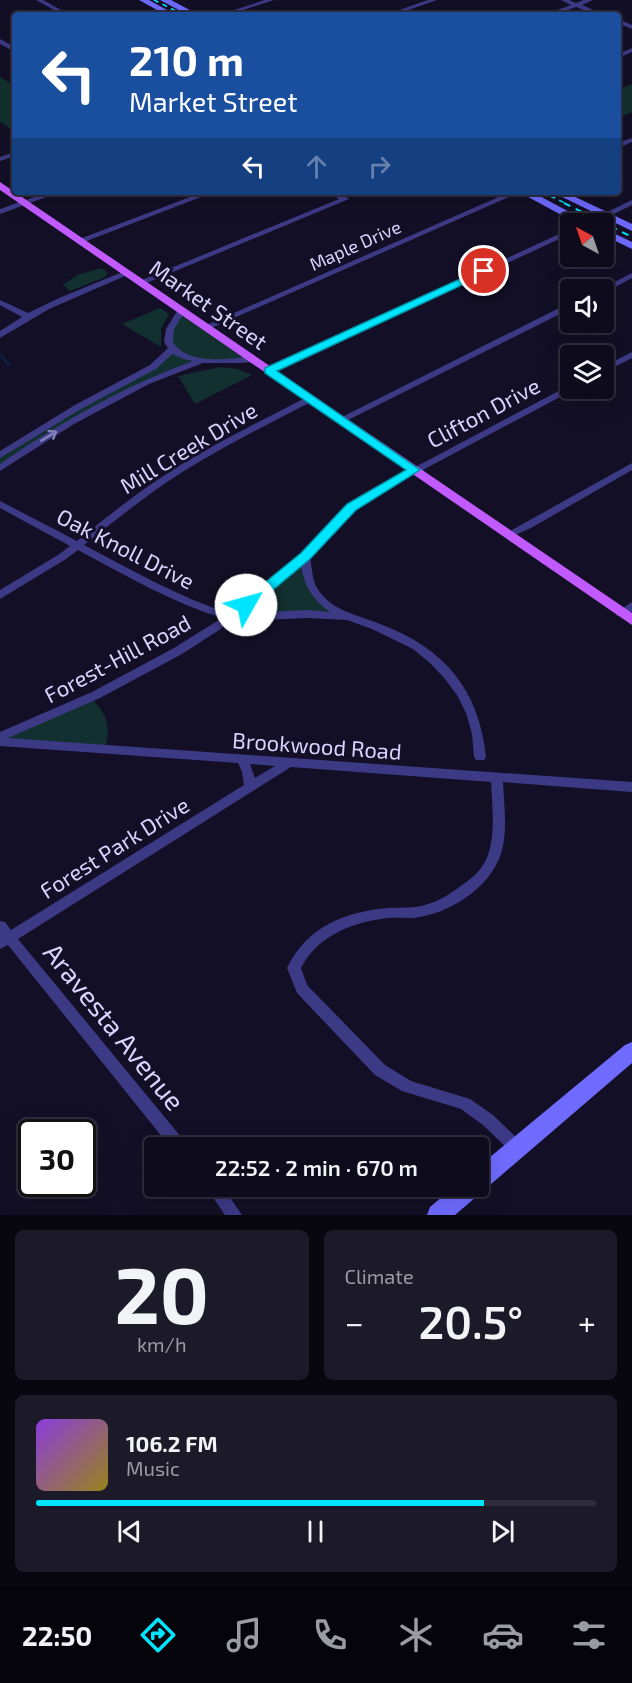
<!DOCTYPE html>
<meta charset="utf-8">
<style>
:root{--surface:#0e0b1c;--page:#1c1929;--text:#f1f3f6;--muted:#9b9ba3;--line:#2e2b3b;--accent:#00e5ff}
body{margin:0;font-family:"Exo 2",sans-serif;background:var(--page);color:var(--text);height:100vh;display:flex;flex-direction:column;font-size:22px;white-space:nowrap}
*{box-sizing:border-box;margin:0}
p{font-size:20px;color:var(--muted)}
.icon{flex:none;width:33px;height:33px;fill:none;stroke:currentColor;stroke-width:2;stroke-linecap:round;stroke-linejoin:round}
.map{position:relative;height:1215px;overflow:hidden}
.panel{display:flex;flex-direction:column;gap:15px;padding:15px;background:#08060f;flex:1}
.panel>*{flex:none}
.guide{position:absolute;left:12px;top:12px;width:609px;height:183px;border-radius:6px;box-shadow:0 6px 24px #0002,0 0 0 2px var(--line);background:#1a4fa0;color:#fff;overflow:hidden}
.needle{width:39px;rotate:320deg}
.buttons{position:absolute;left:560px;top:213px;display:grid;gap:12px}
.buttons a{display:grid;place-items:center;width:54px;height:54px;border-radius:6px;background:var(--surface);box-shadow:0 6px 24px #0002,0 0 0 2px var(--line);font-size:30px}
.speed{position:absolute;left:18px;top:1119px;display:flex;gap:12px;font-size:30px;font-weight:700;text-align:center}
.speed>*{display:grid;place-content:center;width:78px;height:78px;border-radius:50%;background:var(--surface);box-shadow:0 6px 24px #0002,0 0 0 2px var(--line);line-height:1}
.speed .limit{border:3px solid #111;border-radius:9px;background:#fff;color:#111}
.pin{position:absolute;display:grid;place-items:center;width:51px;height:51px;color:#fff;margin:-26px;border:3px solid #fff;border-radius:50%;box-shadow:0 2px 6px #0007}
.me{position:absolute;width:66px;margin:-33px;rotate:52deg;stroke-linejoin:round;filter:drop-shadow(0 0 4px #0008)}
.turn{display:flex;align-items:center;gap:21px;height:126px;padding:0 18px;font-size:27px}
.turn .icon{width:78px;height:78px;stroke-width:2.5}
.turn b{display:block;font-size:42px;line-height:51px}
.lanes{display:flex;align-items:center;height:57px;padding:0 18px;background:#0003;justify-content:center;gap:30px;direction:ltr}
.lanes .off{opacity:.35}
.big{font-size:45px;font-weight:600;line-height:1.1}
.panel .card{flex:1;display:flex;flex-direction:column;justify-content:center;gap:9px;min-width:0;padding:0 21px;border-radius:9px;background:var(--page)}
.panel .dial{align-items:center;gap:0}
.dial b{font-size:78px;line-height:1}
.song{display:flex;align-items:center;gap:18px}
.cover{width:72px;height:72px;border-radius:9px;background:linear-gradient(135deg,hsl(270 70% 55%),hsl(50 70% 35%))}
.played{height:6px;border-radius:3px;background:linear-gradient(90deg,var(--accent) 80%,var(--line) 80%)}
.keys{display:flex;justify-content:space-around;direction:ltr}
.heat{display:flex;justify-content:space-between;align-items:center;font-size:33px;direction:ltr}
.panel .tiles{flex:1;display:grid;gap:15px;grid-template-columns:1fr 1fr}
.card:last-child{grid-column:span 2}
.trip{position:absolute;left:144px;top:1137px;width:345px;height:60px;border-radius:6px;background:var(--surface);box-shadow:0 6px 24px #0002,0 0 0 2px var(--line);font-weight:600;line-height:60px;text-align:center}
.dock{display:flex;height:96px;justify-content:space-around;align-items:center;background:#06040b;color:var(--muted)}
.dock .icon{width:42px;height:42px}
.dock .on{color:var(--accent)}
.dock b{font-size:27px;color:var(--text)}
.map>svg:first-child{display:block}
.green{fill:#12302f}
.lines{fill:none;stroke-linecap:round;stroke-linejoin:round}
.stream{stroke:#0c2248;stroke-width:2}
.street{fill:#3d3a85;fill-rule:evenodd}
.secondary{fill:#6f6bff;fill-rule:evenodd}
.primary{fill:#c25bff;fill-rule:evenodd}
.rail-far1{stroke:#00e5ff;stroke-width:1.5;stroke-dasharray:5 4.5;stroke-linecap:butt}
.rail{stroke:#00e5ff;stroke-width:2;stroke-dasharray:7 6;stroke-linecap:butt}
.oneway{stroke:#837fbc}
.route{fill:#00e5ff;stroke:#0095a6;stroke-width:1.5}
.labels{text-anchor:middle;dominant-baseline:central;stroke-width:6;stroke-linejoin:round;paint-order:stroke}
.far-street-label{font-size:18px;fill:#d9d4ff;stroke:#130f26}
.street-label{font-size:22px;fill:#d9d4ff;stroke:#130f26}
.near-street-label{font-size:27px;fill:#d9d4ff;stroke:#130f26}
</style>
<div class="map">
<svg width="632" height="1215" viewBox="0 0 632 1215">
<rect width="100%" height="100%" fill="#130f26"/>
<!-- green -->
<path class="green" d="M0,77l15,9 -1,45 -14,-9z
M632,84v28l-14,6v-28z
M102,268l6,5 -3,4 -35,14 -7,-6 14,-10z
M160,308l9,6 -8,15v18l-39,-23z
M182,310l71,49 -54,3 -74,29 -125,77v-13l145,-84 27,-23 -5,-11z
M221,367l17,2 14,6 -57,29 -17,-28z
M305,556l5,28 35,33h-114z
M91,697c17,20 20,27 14,53l-105,-13z"/>
<g class="lines">
<!-- stream -->
<path class="stream" d="M0,354l9,11"/>
<!-- street -->
<path class="street" d="M36,0h7l27,15h-7z
M265,0h9l-46,15h-9z
M428,0h9l-43,15h-9z
M561,0h8l7,3 8,-3h9l-11,5 23,10h-8l-21,-8 -23,8h-9l27,-10z
M618,19l14,6v4l-14,-6z
M0,39l15,8v5l-15,-8z
M632,48v4l-14,6v-4z
M632,138v4l-14,6v-5z
M15,152v4l-15,5v-4z
M49,192h11l-60,22v-5z
M203,192h11l-130,50 -7,-2z
M328,192h9l12,7 -205,85h-6l-1,-2 202,-83z
M510,192h10l-311,137h-3l-4,-2z
M632,200v5l-24,12 -7,-2z
M570,229v5l-298,138h-6l-1,-2z
M125,271h3l4,2 -83,36 -49,29v-7l22,-14 -22,-12v-5l28,13 31,-15z
M632,273v5l-26,14h-3v-2h-4z
M567,304h3v5l-226,113h-6l-2,-2z
M179,308h6l1,2 -12,19 -1,13c15,24 56,17 80,14l4,3 -4,3 -15,1h-35l-54,21 -75,40 -74,47v-7c61,-42 124,-78 193,-103l-9,-2 -12,-5 -16,15 -75,40 -81,49v-7l75,-46 75,-40 18,-17 -4,-6 2,-13z
M632,352v6l-29,15v-6z
M570,385v3h4l-1,2 -212,113 -51,54c2,10 2,22 7,31 14,23 41,27 63,36 64,24 99,65 106,133l-2,3h-8l-2,-3 -2,-23 -6,-21 -9,-18 -12,-16 -15,-16 -17,-14 -41,-20 -25,-9 -39,-2 -75,3 -51,33 -82,44 -92,40 624,44v10l-129,-10c1,22 4,43 0,64 -7,37 -48,65 -83,71 -10,2 -21,0 -32,1 -35,4 -70,17 -87,50l6,17 78,80 26,16 59,18 23,16 29,28 2,5 -2,5 -5,2 -5,-2 -29,-28 -22,-16 -59,-18 -27,-16 -78,-82 -10,-25c20,-41 58,-57 102,-60 12,-1 24,1 36,-3 15,-4 28,-13 40,-22 10,-7 19,-16 23,-28 8,-24 4,-49 3,-73l-200,-15 -273,172 168,204 2,5h-17l-163,-203 -8,4v-28l5,1 6,8 233,-145 -2,-13 -4,-9 -238,-17v-14l92,-40 82,-44 48,-30c-51,-16 -97,-43 -144,-68l-12,9 -66,40v-9l58,-35 12,-9 -70,-38v-7l77,40c32,-26 65,-52 100,-74 42,-26 86,-47 130,-70h6v4c-43,22 -87,44 -129,70 -35,22 -67,48 -100,74 48,25 94,52 145,68l72,-59 54,-55zM301,565c3,21 12,35 29,47l-22,-2 -65,3zM250,764l25,2 -20,12z
M632,463v7l-101,58 -23,10 -5,-3z
M632,602v9l-7,5h-8l-1,-3z
M205,1186h17l20,29h-17z"/>
<!-- secondary -->
<path class="secondary" d="M139,0h10l27,15h-10z
M160,0h11l28,15h-11z
M519,192h13l60,32h-14z
M552,192h13l67,32v7z
M603,228l29,14v7l-29,-14z
M632,1042v21l-177,152h-28l3,-8 25,-21h23v-19l147,-122z"/>
<!-- primary -->
<path class="primary" d="M0,182l632,431v12l-632,-435z"/>
<!-- rail-far1 -->
<path class="rail-far1" d="M154,0l30,15
M542,192l25,12"/>
<!-- rail -->
<path class="rail" d="M564,203l68,34"/>
</g>
<!-- one-way arrows -->
<defs><path id="oneway-shaft" d="M-6 0H5M1.5-3L5.5 0L1.5 3" fill="none" stroke-width="1.6" stroke-linecap="round" stroke-linejoin="round" transform="scale(1.5)"/></defs>
<use class="oneway" href="#oneway-shaft" transform="translate(49 436) rotate(-31)"/>
<!-- route -->
<path class="route" d="M484,268l5,3 -1,2 -211,98 143,99 -64,40 -46,49 -60,50h-9l-2,-4 2,-3 60,-49 46,-49 59,-34 -141,-97v-5z"/>
<g class="labels">
<!-- far-street labels -->
<g class="far-street-label">
<text transform="translate(355 245) rotate(-24)">Maple Drive</text>
</g>
<!-- street labels -->
<g class="street-label">
<text transform="translate(209 304) rotate(35)">Market Street</text>
<text transform="translate(483 412) rotate(-28)">Clifton Drive</text>
<text transform="translate(188 447) rotate(-31)">Mill Creek Drive</text>
<text transform="translate(126 548) rotate(27)">Oak Knoll Drive</text>
<text transform="translate(117 658) rotate(-28)">Forest-Hill Road</text>
<text transform="translate(317 745) rotate(4)">Brookwood Road</text>
<text transform="translate(114 847) rotate(-32)">Forest Park Drive</text>
</g>
<!-- near-street labels -->
<g class="near-street-label">
<text transform="translate(115 1026) rotate(51)">Aravesta Avenue</text>
</g>
</g>
</svg>
<div class="buttons">
<a><svg class="needle" viewBox="-14 -14 28 28"><path d="M0-13l5 13h-10z" fill="#e53935"/><path d="M0 13l5-13h-10z" fill="#9b9ba3"/></svg></a>
<a><svg class="icon" aria-label="sound" viewBox="0 0 24 24"><path d="M4 9h4l5-4v14l-5-4H4zM17 9q2 3 0 6"/></svg></a>
<a><svg class="icon" aria-label="layers" viewBox="0 0 24 24"><path d="M12 4l9 5-9 5-9-5zM3 14l9 5 9-5"/></svg></a>
</div>
<div class="speed"><div class="limit">30</div></div>
<div class="pin" style="left:484px;top:271px;background:#d93025"><svg class="icon" aria-label="arrive" viewBox="0 0 24 24"><path d="M6 21V4h12l-3 4 3 4H6"/></svg></div>
<svg class="me" style="left:246px;top:605px" viewBox="-20 -20 40 40"><circle r="19" fill="#fff"/><path d="M0-13L10 11 0 6-10 11z" fill="#00e5ff"/></svg>
<div class="trip">22:52 · 2 min · 670 m</div>
<div class="guide">
<div class="turn"><svg class="icon" aria-label="left" viewBox="0 0 24 24"><path d="M17 20v-9H6M10 6l-5 5 5 5"/></svg><div><b>210 m</b>Market Street</div></div>
<div class="lanes"><svg class="icon" aria-label="left" viewBox="0 0 24 24"><path d="M17 20v-9H6M10 6l-5 5 5 5"/></svg><svg class="icon off" aria-label="ahead" viewBox="0 0 24 24"><path d="M12 20V5M6 11l6-6 6 6"/></svg><svg class="icon off" aria-label="right" viewBox="0 0 24 24"><path d="M7 20v-9h11M14 6l5 5-5 5"/></svg></div>
</div>
</div>
<section class="panel">
<div class="tiles">
<div class="card dial"><b>20</b><p>km/h</p></div>
<div class="card"><p>Climate</p>
<div class="heat"><a>−</a><b class="big">20.5°</b><a>+</a></div>
</div>
<div class="card">
<div class="song"><i class="cover"></i><div><b>106.2 FM</b><p>Music</p></div></div>
<div class="played"></div>
<div class="keys"><svg class="icon" aria-label="previous" viewBox="0 0 24 24"><path d="M18 5L8 12l10 7zM5 5v14"/></svg><svg class="icon" aria-label="pause" viewBox="0 0 24 24"><path d="M8 5v14M16 5v14"/></svg><svg class="icon" aria-label="next" viewBox="0 0 24 24"><path d="M6 5l10 7-10 7zM19 5v14"/></svg></div>
</div>
</div>
</section>
<nav class="dock">
<b>22:50</b>
<svg class="icon on" aria-label="directions" viewBox="0 0 24 24"><path d="M12 3l9 9-9 9-9-9zM9 14v-3h6M13 9l2 2-2 2"/></svg>
<svg class="icon" aria-label="music" viewBox="0 0 24 24"><path d="M9 18V5l10-2v13"/><circle cx="6" cy="18" r="3"/><circle cx="16" cy="16" r="3"/></svg>
<svg class="icon" aria-label="phone" viewBox="0 0 24 24"><path d="M5 4h4l2 5-3 2q2 4 5 5l2-3 5 2v4C11 20 4 13 5 4z"/></svg>
<svg class="icon" aria-label="climate" viewBox="0 0 24 24"><path d="M12 3v18M4 7l16 10M4 17L20 7"/></svg>
<svg class="icon" aria-label="car" viewBox="0 0 24 24"><path d="M5 17H2v-5l4-1 3-4h7l3 4 3 1v5h-3M9 17h6M6 11h13"/><circle cx="7" cy="17" r="2"/><circle cx="17" cy="17" r="2"/></svg>
<svg class="icon" aria-label="filters" viewBox="0 0 24 24"><path d="M4 7h16M4 17h16"/><circle cx="9" cy="7" r="2"/><circle cx="15" cy="17" r="2"/></svg>
</nav>
